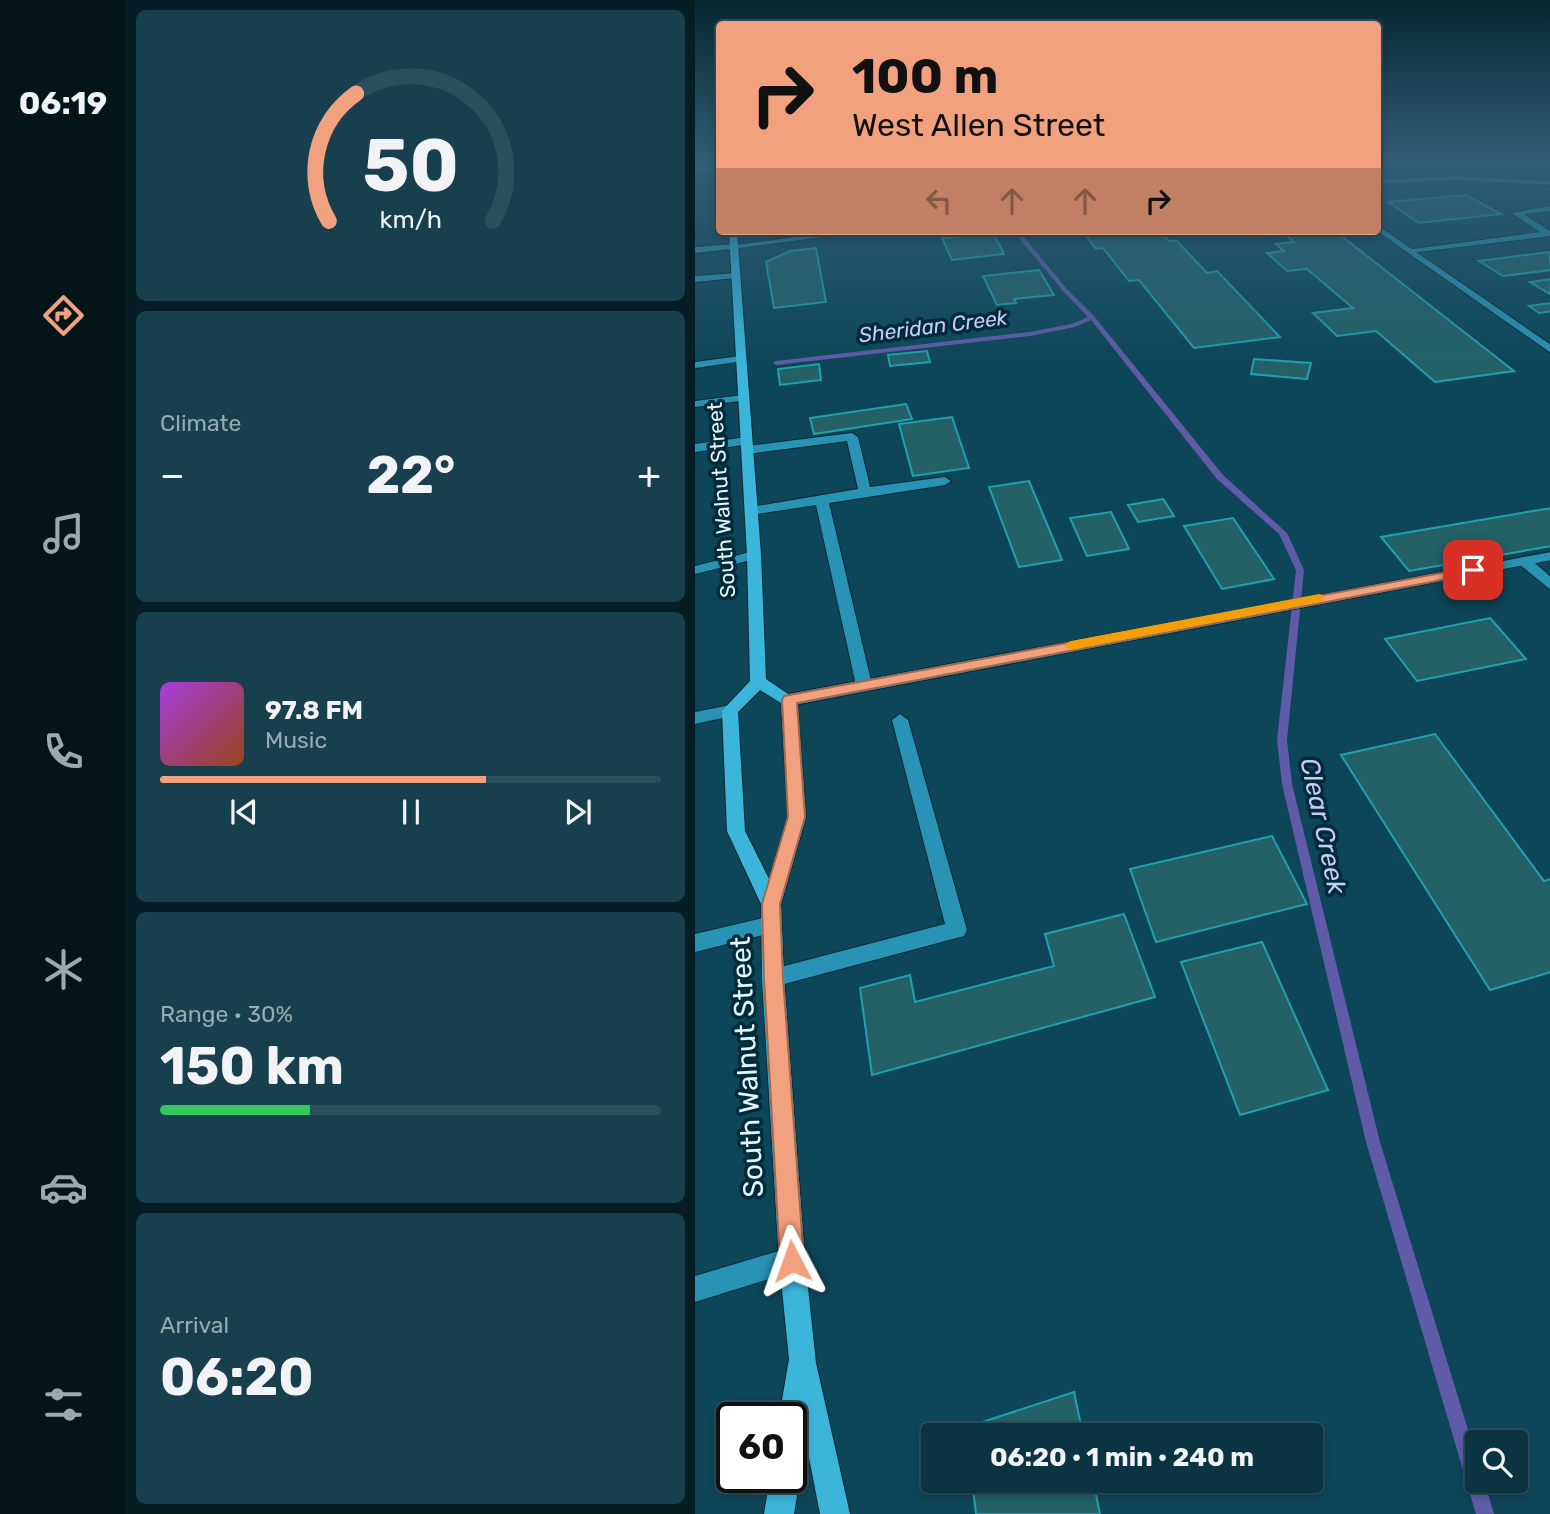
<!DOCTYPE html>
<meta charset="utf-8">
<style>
:root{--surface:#0a3442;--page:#183f4d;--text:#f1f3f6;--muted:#99aab2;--line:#2a4f5b;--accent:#f2a17e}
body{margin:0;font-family:Rubik,sans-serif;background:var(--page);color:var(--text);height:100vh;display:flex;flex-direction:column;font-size:26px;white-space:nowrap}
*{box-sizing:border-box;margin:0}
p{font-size:23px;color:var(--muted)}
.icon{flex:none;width:38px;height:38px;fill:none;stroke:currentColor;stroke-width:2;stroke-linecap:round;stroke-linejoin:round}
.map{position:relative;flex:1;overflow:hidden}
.details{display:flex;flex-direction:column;gap:10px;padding:10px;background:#061d24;width:569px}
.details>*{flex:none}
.guide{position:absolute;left:21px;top:21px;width:665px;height:214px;border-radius:7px;box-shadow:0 4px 10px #0003,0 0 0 2px var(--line);background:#f2a17e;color:#111;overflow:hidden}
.buttons{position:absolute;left:770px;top:1430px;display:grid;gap:14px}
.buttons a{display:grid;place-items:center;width:63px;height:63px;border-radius:7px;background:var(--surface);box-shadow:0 4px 10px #0003,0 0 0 2px var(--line);font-size:35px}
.speed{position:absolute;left:21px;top:1402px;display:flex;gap:14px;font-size:35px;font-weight:700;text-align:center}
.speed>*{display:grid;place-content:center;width:91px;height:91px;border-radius:50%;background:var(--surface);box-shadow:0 4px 10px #0003,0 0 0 2px var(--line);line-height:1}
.speed .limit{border:4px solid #111;border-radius:10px;background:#fff;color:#111}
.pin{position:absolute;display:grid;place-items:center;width:60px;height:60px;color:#fff;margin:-30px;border-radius:14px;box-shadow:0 4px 10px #0006}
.me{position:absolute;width:77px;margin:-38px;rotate:356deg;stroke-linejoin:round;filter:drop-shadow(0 0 5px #0008)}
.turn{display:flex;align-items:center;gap:24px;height:147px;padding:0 21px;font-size:32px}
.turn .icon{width:91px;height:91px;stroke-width:2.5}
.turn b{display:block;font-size:49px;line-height:60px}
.lanes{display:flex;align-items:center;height:66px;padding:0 21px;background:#0003;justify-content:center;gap:35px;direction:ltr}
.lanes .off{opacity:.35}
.big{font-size:52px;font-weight:700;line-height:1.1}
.details .card{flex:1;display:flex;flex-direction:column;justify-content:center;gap:10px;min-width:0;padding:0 24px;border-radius:10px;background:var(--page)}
.details .dial{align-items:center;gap:0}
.dial svg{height:182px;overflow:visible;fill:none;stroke:var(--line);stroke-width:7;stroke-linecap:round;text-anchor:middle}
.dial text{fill:var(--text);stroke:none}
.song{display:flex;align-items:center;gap:21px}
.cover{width:84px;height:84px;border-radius:10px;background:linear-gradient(135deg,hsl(280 70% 55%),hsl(20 70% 35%))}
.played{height:7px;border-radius:4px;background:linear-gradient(90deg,var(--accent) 65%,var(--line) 65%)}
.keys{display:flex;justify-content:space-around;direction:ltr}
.heat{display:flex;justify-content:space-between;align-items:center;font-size:38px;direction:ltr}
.charge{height:10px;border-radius:5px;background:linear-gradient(90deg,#34c759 30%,var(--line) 0)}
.trip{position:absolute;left:226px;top:1423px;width:402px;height:70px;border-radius:7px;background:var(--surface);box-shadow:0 4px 10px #0003,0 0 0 2px var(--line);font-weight:700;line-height:70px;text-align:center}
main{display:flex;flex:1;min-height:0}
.tabs{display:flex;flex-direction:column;width:126px;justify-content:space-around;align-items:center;background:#04151a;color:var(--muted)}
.tabs .icon{width:49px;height:49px}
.tabs .current{color:var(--accent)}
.tabs b{font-size:32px;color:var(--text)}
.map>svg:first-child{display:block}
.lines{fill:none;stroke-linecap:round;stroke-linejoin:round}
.stream{fill:#5f5ba8;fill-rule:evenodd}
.building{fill:#236167;stroke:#1fa2ad;stroke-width:2}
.service-casing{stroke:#0a2a35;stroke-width:2}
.minor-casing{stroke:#0a2a35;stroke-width:2}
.tertiary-casing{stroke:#0a2a35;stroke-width:2}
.primary-casing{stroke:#0a2a35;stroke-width:2}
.service{fill:#2893b5;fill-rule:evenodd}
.minor{fill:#2893b5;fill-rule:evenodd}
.tertiary{fill:#2893b5;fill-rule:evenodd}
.primary{fill:#3cb5db;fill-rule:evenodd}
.route{fill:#f2a17e;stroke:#9d6952;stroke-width:2}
.slow{fill:#f59e0b}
.labels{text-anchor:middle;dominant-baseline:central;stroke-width:7;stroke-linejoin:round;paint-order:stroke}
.far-water-label{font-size:21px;font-style:italic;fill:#c9caf5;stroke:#002b39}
.far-street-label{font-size:21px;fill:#e4f5fd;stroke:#002b39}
.water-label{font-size:26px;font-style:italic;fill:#c9caf5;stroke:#002b39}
.near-street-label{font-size:28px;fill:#e4f5fd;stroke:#002b39}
</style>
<main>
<nav class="tabs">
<b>06:19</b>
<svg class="icon current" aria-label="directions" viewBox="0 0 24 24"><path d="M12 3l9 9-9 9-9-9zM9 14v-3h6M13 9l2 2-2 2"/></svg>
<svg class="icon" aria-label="music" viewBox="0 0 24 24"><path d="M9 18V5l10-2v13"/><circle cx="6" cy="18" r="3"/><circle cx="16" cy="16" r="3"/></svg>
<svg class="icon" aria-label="phone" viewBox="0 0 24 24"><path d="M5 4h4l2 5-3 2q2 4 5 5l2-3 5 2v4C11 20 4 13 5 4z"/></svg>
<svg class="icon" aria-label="climate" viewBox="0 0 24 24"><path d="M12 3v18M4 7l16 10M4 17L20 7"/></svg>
<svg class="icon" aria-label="car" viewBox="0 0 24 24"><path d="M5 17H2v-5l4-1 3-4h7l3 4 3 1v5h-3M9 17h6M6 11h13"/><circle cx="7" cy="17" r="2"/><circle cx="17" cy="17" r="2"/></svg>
<svg class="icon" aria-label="filters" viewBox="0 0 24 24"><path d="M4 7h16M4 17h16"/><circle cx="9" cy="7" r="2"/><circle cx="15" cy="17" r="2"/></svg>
</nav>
<section class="details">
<div class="card dial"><svg viewBox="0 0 100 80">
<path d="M14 69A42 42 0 1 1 86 69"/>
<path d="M14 69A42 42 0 0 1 26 13" stroke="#f2a17e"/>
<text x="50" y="56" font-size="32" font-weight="700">50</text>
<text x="50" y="72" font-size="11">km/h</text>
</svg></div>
<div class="card"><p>Climate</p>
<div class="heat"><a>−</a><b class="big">22°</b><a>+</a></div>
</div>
<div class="card">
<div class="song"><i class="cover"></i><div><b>97.8 FM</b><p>Music</p></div></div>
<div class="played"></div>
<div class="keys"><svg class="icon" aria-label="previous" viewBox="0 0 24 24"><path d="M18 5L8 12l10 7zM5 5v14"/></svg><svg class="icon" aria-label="pause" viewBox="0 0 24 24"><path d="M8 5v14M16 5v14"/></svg><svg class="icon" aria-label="next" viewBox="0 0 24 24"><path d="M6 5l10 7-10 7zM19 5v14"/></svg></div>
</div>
<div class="card"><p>Range · 30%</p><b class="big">150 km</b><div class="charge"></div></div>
<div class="card"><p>Arrival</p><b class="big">06:20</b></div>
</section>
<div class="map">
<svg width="856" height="1514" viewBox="0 0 856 1514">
<rect width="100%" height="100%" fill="#0d4658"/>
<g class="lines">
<!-- stream -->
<path class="stream" d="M318,231h6l47,57 28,28 129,159 64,58 17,37 -17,170 5,44 88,358 97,317v21h7l10,34h-18l-110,-372 -84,-358 -5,-44 19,-170 -17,-36 -62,-55 -126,-159 -16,7 -45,9 -254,29 -3,-2 3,-2 254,-29 41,-8 17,-7 -26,-27z"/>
</g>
<!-- building -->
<path class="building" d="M771,195l35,19 -82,9 -31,-21z
M387,231h77l10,10h8l30,32 10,-2 63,66 -86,11 -55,-68 -10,1 -26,-33 -7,1z
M622,231h18l179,140 -79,11 -59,-51 -39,5 -24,-23 40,-5 -46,-39 -20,2 -20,-18 17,-2 -8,-7 18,-2 -9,-8z
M298,233l11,21 -52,6 -10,-22z
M121,248l10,54 -52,6 -8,-46 24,-11z
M854,252l2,18 -48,6 -24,-15z
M344,270l15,25 -40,4 2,4 -19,2 -14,-29z
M856,279l-1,15 -20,-12z
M856,303v8l-12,2 -10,-7z
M232,351l3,11 -40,4 -2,-11z
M559,359l57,4 -4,16 -56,-5z
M124,364l2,16 -41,5 -2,-16z
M211,404l6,15 -98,15 -4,-16z
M257,417l17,51 -56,8 -14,-52z
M334,481l33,79 -43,7 -30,-80z
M468,499l11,17 -36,6 -10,-17z
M856,508v38l-142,25 -28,-34z
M416,512l18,37 -42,7 -17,-38z
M538,518l41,61 -52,10 -38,-63z
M795,618l36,41 -109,22 -32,-42z
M740,734l109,147 7,-2v93l-61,18 -149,-235z
M577,836l35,68 -151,38 -26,-73z
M429,914l31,83 -283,78 -12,-87 50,-13 5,27 139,-36 -9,-32z
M567,942l66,148 -88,25 -59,-153z
M379,1392l9,43h-118l-1,-7z
M277,1480h121l7,34h-124z"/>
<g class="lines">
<!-- service casing -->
<g class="service-casing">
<path id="service" d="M719,157l-3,2 -34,3v-4z
M856,206v5l-27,3 27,18v4l-141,17 -4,-3 134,-18 -28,-19z
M556,231h55l-46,7z
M43,273l2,2 -5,3 -40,4v-6z
M48,395l4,1v4l-52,7v-6z
M157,433l6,4 12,50 75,-10 6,4 -6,4 -116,18 43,182 -8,5 -8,-5 -40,-180 -65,10 -7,-4 7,-4 107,-18 -11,-48 -100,13 -6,-4 6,-4z
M51,437l6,4 -2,3 -55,8v-8z
M59,551l5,1v6l-64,16v-8z
M829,557l5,1 22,19v13l-32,-26v-6z
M205,714l8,6 59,210 -3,6 -191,51 -8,-2 -3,-7 3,-7 8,-2 172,-45 -53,-204z
M77,916l7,3 3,6 -3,6 -84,21v-18z"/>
</g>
<!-- minor casing -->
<g class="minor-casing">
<path id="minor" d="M848,157h8v4z
M24,165v4l-24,2v-4z
M682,225l174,120v8l-174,-122z
M40,244l1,2 -4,3 -37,4v-6z
M45,356l5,3 -1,2 -49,7v-6z
M856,552v8l-762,146 -8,-6 8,-6z
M35,705l8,6 -2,4 -41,9v-12z
M97,1247l9,4 4,9 -4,9 -106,33v-26z"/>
</g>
<!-- tertiary casing -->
<g class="tertiary-casing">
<path id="tertiary" d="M761,176l95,5v4l-95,-5 -79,4v-4z
M146,231h27l-136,18 -4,-3z"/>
</g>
<!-- primary casing -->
<g class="primary-casing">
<path id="primary" d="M34,231h8l24,324 5,124 31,21 9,117 -25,87 3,74 21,282 11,103 34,151h-30l-15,-77 -4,8 -10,4v-31h-12l10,-59 -10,-99 -17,-282 -1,-74 -34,-73 -5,-120 28,-30 -3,-126zM65,690l21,13 7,114 -19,62 -24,-48 -7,-119z
M96,1465l5,1 4,11 -6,37h-30l6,-37h21z"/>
</g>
<!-- service -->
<use href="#service" class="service"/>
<!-- minor -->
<use href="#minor" class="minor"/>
<!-- tertiary -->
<use href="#tertiary" class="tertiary"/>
<!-- primary -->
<use href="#primary" class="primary"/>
</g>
<!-- sky -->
<linearGradient id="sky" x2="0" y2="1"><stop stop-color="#072630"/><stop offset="0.43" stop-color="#2f5d75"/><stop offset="1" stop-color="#2f5d75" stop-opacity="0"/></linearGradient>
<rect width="856" height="369" fill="url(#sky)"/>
<!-- route -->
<path class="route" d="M778,567l7,3 -2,3 -681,130 8,114 -25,87 3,74 21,283 -3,8 -9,3 -8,-3 -4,-8 -16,-283 -2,-74 26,-87 -6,-117 2,-4z"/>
<!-- slow -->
<path class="slow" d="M624,594l5,2v5l-253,49 -7,-5 7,-4z"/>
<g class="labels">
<!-- far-water labels -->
<g class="far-water-label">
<text transform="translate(238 326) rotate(-7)">Sheridan Creek</text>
</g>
<!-- far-street labels -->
<g class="far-street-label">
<text transform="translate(26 500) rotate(-94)">South Walnut Street</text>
</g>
<!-- water labels -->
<g class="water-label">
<text transform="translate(628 826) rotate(78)">Clear Creek</text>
</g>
<!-- near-street labels -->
<g class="near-street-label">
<text transform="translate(52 1067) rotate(-93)">South Walnut Street</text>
</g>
</g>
</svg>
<div class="buttons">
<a><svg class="icon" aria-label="search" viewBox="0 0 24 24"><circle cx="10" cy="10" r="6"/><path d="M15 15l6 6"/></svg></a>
</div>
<div class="speed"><div class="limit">60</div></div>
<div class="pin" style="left:778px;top:570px;background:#d93025"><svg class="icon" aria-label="arrive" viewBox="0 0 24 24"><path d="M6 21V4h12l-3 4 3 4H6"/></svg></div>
<svg class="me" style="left:97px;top:1261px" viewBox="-20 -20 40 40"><path d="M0-17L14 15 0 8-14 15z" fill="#f2a17e" stroke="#fff" stroke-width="4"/></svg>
<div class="trip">06:20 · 1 min · 240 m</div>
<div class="guide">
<div class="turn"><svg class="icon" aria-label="right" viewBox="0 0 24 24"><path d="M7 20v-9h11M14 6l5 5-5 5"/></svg><div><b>100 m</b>West Allen Street</div></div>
<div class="lanes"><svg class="icon off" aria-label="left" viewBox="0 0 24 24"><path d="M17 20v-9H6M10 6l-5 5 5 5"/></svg><svg class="icon off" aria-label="ahead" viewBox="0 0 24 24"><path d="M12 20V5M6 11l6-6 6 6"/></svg><svg class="icon off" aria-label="ahead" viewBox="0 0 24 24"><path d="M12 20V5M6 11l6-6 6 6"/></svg><svg class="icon" aria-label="right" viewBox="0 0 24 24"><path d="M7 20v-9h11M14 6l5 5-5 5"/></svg></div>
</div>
</div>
</main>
